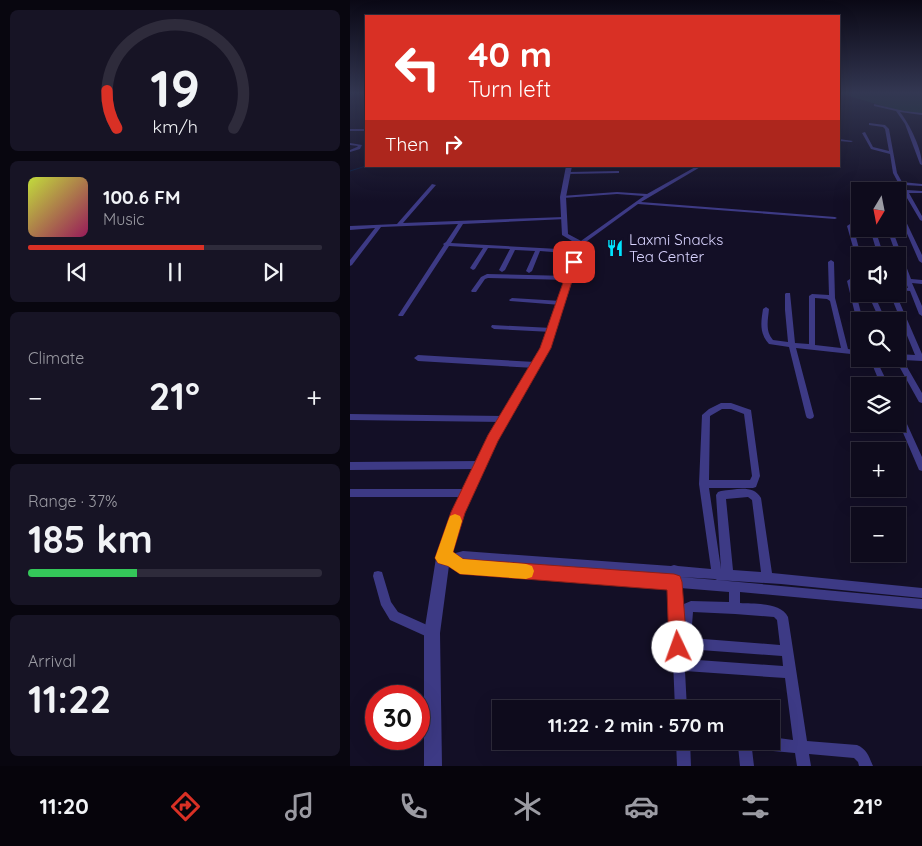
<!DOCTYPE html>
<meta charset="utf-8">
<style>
:root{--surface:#0e0b1c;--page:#171425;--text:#f1f3f6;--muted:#9b9ba3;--line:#2e2b3b;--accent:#d93025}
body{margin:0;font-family:Quicksand,sans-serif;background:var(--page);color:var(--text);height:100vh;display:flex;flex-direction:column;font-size:19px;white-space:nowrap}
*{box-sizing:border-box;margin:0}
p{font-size:16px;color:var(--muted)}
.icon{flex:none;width:28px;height:28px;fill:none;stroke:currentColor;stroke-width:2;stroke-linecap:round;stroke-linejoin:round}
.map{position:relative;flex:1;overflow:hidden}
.details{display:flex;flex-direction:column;gap:10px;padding:10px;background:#08060f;width:350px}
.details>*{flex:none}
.top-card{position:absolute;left:15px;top:15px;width:475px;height:152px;border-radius:0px;box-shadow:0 5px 20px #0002,0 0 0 1px var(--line);background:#d93025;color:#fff;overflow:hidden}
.needle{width:32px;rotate:190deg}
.fabs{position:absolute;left:501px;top:182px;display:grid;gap:10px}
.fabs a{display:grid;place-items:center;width:55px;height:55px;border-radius:0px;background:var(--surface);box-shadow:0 5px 20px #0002,0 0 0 1px var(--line);font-size:25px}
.speed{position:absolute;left:15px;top:685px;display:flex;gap:10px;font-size:25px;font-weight:700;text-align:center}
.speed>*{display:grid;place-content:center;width:65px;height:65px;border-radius:50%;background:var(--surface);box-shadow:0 5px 20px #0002,0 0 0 1px var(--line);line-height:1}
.speed .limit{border:8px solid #d22;background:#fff;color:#111}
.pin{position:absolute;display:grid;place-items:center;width:42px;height:42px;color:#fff;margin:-21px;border-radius:10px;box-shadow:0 2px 8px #0006}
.me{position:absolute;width:55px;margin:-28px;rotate:357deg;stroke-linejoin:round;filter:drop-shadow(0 0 4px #0008)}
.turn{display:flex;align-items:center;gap:18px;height:105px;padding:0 20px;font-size:22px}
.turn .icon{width:65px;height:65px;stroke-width:2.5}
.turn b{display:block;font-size:35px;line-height:42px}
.then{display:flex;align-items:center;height:48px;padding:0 20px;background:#0003;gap:10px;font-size:19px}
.big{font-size:38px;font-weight:700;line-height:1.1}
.details .widget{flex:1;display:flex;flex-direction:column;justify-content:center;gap:8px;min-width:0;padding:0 18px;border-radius:8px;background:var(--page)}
.details .dial{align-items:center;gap:0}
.dial svg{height:130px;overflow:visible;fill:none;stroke:var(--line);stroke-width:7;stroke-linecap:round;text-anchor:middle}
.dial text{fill:var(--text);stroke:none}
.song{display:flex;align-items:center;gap:15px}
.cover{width:60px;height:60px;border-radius:8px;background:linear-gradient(135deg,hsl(70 70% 55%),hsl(330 70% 35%))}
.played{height:5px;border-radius:2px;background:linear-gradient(90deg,var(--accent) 60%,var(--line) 60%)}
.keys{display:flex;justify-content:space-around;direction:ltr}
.heat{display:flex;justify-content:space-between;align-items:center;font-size:28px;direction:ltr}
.charge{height:8px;border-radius:4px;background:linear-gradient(90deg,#34c759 37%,var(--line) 0)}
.trip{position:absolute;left:142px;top:700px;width:288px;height:50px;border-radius:0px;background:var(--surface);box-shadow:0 5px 20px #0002,0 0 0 1px var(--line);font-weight:700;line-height:50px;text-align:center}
.tab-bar{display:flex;height:80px;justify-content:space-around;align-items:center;background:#06040b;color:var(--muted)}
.tab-bar .icon{width:35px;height:35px}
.tab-bar .current{color:var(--accent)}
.tab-bar b{font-size:22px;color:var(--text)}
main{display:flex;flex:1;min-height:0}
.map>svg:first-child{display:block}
.green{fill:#12302f}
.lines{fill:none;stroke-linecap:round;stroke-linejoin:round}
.stream{stroke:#0a1f44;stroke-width:1}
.minor{fill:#3d3a85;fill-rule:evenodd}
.tertiary{fill:#3d3a85;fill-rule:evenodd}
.route{fill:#d93025;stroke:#8d1f18}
.slow{fill:#f59e0b}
.labels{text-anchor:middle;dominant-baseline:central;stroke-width:5;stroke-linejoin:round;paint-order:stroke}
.far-poi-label{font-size:15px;fill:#d9d4ff;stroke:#130f26;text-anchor:start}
</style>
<main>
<section class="details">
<div class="widget dial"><svg viewBox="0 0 100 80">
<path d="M14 69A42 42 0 1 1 86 69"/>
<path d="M14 69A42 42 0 0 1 8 46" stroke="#d93025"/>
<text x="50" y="56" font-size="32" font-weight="700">19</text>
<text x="50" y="72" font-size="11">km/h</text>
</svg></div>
<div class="widget">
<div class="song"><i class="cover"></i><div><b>100.6 FM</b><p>Music</p></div></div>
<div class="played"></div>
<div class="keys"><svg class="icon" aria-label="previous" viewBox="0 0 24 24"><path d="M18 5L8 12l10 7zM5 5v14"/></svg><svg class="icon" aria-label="pause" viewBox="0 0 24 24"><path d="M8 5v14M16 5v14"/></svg><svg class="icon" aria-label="next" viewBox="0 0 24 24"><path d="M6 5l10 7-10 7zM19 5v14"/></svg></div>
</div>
<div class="widget"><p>Climate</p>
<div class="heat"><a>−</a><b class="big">21°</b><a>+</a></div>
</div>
<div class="widget"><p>Range · 37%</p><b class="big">185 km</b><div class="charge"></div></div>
<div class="widget"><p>Arrival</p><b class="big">11:22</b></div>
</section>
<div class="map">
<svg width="572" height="766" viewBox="0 0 572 766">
<rect width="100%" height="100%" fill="#130f26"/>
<!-- green -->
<path class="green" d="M489,93h83v21l-19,-2z"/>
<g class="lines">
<!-- stream -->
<path class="stream" d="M0,171l16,-5"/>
<!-- minor -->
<path class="minor" d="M524,104l30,7 18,2v2l-22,-3c10,13 22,37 22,53l-2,-1 -15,-40 -9,-13 -22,-5z
M519,123l16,2 4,4 8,44 5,9 20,2v2l-18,-1 3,5 15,1v2h-13l13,23v5l-2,-1 -16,-27 -12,-2 2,-1h8l-9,-17 -3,-19 -19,-5 -9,-16 3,-1 8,15 16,4 -4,-22 -2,-2 -14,-2z
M0,129h16v2h-16z
M489,139l14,2 -2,1 -12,-1z
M0,143l12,2 -2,4 -10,3v-2l7,-3 1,-1 -8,-1z
M347,166h5l-61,36 194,15 2,1 -2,1 -197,-15 -55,40 -5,-1 66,-47 -27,-2 -54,4h-2v-2l56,-4 30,2z
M268,171h1v2l-51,1 -2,-1 2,-1z
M82,184l4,1 -33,38 161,-6h2v2l-103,5 -12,19 126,7 3,2 -3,2 -37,-3 -8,20 -3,2 -3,-2 9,-20 -20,-1 -10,20 -3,2 -3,-2 11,-21 -22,-1 -13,21 -2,1 -3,-2 13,-20 -34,-2 -46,70h-4l-1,-1 1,-1 45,-69 -1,-1 3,-2 12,-18 -77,3 -29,38 -2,1v-6l25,-32 -25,2v-4l47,-2z
M548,208l2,1 22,46v8l-3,-2 -21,-48z
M500,224l3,2 8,30h-1v7l-3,-2 -10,-35z
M520,229h5l9,27h-6z
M537,229h5l19,50 11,1v4l-10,-1 10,23v10l-3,-2 -9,-23 -12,-1v-4l10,2z
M481,260l3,2 1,36 13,51 12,2v4l-64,-7 18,68 -1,2 -3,1 -3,-1 -1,-2 -17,-69 -20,-3c-10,-11 -8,-22 -6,-35l3,-2 3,2c-1,11 -4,22 4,31l15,2 -3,-32v-16l1,-1h4l5,50 14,1v-48l3,-2 17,1 -1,-33zM465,298l12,1 3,2 11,47 -26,-3z
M137,274l82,2 3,2 -3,2 -81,-2 -3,1 -9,13h-4l-1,-1 10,-14z
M500,279l3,2 10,40h-3v3l-3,-2 -10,-41z
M518,294h6l12,27h-6z
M540,294h6l26,60v7l-19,-1 19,33v10l-3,-1 -24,-43h3v-5l17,1z
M162,298l49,3 3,2 -3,2 -51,-4 -1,-1z
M142,325l60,3 3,2 -3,2 -58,-3 -3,-2z
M68,355l117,7 4,3 -4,3 -117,-7 -4,-3z
M520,359h6l13,27h-8z
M371,403h10l20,7 9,66 -4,11 -3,1h-44l12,81 -5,-74 2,-3 3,-1c14,-1 32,-7 40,7l11,75 150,15v10l-141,-14 -64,-4 205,19v10l-182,-17v11c14,1 41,-1 48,14l19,124 50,4c10,4 12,12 16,21h-14l-1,-4 -4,-4 -45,-4 2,12h-14l-2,-13 -43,-4 2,17h-14l-2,-20h-2l-1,-5h36v-4l22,3 -8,-62 -100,-7 2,38h-12l-5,-122 -210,-15 -4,-1 -6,-7 -11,-2 -1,-4 1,-4 4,-1 9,1 11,-3 208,15 3,-1 4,1 33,3 -12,-85 3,-69 7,-6zM372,409h9l13,5 8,62 -2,4h-41l1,-64zM398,497l4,3 9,72 -28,-2 -7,-71zM112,561l207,15v1l-207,-15zM330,577l35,2 2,1zM330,588l49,4v10l-38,-1 -7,3 -2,11zM343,612l42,2 39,3 3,3 3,25 -89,-7zM334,647l3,2 95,7 1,10 -99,-7z
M548,410l3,1 1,2 20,44v14l-3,-1 -21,-49z
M0,414l153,2 3,1 1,2 -1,2 -3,1 -153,-2z
M130,461l3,1 1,3 -1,3 -3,1 -130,1v-8z
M0,489h117l3,1 2,3 -2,3 -3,1h-117z
M28,571l4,1 9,30 7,10 38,17 2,4 -2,4 -4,2 -42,-19 -9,-15 -8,-29 1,-4z
M326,741h14l1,25h-14z"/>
<!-- tertiary -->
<path class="tertiary" d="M216,166h6l-6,31 2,37 17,9 -35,105 -53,93 -33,72 -14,45 -10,75 2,133h-18v-133l12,-75 16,-46 36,-76 52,-88 37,-104 -15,-9 -2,-38z"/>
</g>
<!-- sky -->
<linearGradient id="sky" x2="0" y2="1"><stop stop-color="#0a0815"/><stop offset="0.46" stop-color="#333752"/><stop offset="1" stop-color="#333752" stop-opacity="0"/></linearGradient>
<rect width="572" height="201" fill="url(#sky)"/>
<!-- route -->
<path class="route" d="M221,260l7,2 -27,86 -53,93 -33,72 -12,39 10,7 211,15 6,2 2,6 5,65 -3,7 -6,2 -6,-2 -3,-7 -2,-57 -207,-16 -12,-8 -10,-3 -3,-5 16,-46 37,-77 52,-87z"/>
<!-- slow -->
<path class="slow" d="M105,514l5,2 2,5 -9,31 10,7 63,5 6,2 2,5 -2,6 -6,2 -66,-5 -12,-8 -10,-3 -3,-5 13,-37 2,-5z"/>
<!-- icons -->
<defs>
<g id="restaurant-bare" transform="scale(1.35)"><path d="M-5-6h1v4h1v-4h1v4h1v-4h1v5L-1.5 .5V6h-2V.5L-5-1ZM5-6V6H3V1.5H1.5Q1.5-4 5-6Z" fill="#00e5ff" stroke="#130f26" stroke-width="2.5" paint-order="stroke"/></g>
</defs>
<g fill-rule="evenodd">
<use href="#restaurant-bare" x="265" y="248"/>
</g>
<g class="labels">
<!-- far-poi labels -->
<g class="far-poi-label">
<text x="279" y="239">Laxmi Snacks<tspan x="279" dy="17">Tea Center</tspan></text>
</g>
</g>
</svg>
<div class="fabs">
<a><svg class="needle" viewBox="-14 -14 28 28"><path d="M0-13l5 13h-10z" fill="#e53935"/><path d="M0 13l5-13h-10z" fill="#9b9ba3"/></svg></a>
<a><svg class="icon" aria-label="sound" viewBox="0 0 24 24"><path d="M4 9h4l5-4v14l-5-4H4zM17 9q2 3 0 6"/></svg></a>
<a><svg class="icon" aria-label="search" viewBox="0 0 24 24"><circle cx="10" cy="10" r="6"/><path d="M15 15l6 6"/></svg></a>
<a><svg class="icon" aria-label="layers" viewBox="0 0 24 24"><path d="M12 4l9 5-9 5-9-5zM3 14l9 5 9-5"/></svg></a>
<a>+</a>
<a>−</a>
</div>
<div class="speed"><div class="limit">30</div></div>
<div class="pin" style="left:224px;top:262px;background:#d93025"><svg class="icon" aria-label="arrive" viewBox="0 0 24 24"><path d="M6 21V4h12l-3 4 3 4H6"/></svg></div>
<svg class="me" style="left:328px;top:647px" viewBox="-20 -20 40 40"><circle r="19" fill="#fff"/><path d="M0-13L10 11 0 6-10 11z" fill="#d93025"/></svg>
<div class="trip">11:22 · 2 min · 570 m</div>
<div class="top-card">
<div class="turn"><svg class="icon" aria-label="left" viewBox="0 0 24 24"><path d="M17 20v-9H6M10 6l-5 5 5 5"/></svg><div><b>40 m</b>Turn left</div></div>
<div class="then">Then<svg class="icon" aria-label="right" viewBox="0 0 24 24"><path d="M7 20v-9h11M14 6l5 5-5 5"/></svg></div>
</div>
</div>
</main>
<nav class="tab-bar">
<b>11:20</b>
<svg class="icon current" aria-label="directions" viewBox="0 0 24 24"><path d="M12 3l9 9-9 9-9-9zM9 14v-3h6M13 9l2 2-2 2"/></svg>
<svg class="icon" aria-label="music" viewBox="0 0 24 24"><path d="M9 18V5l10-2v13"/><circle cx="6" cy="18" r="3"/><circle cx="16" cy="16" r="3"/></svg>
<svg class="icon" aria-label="phone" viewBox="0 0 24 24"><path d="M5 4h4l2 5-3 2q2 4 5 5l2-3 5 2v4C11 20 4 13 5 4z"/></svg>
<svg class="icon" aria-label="climate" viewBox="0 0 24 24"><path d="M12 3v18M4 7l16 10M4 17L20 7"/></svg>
<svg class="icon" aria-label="car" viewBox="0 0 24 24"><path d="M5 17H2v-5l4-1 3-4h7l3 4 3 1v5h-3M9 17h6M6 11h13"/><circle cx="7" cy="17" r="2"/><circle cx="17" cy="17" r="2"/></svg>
<svg class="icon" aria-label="filters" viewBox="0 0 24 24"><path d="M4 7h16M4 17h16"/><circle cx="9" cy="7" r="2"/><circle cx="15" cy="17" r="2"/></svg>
<b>21°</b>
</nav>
